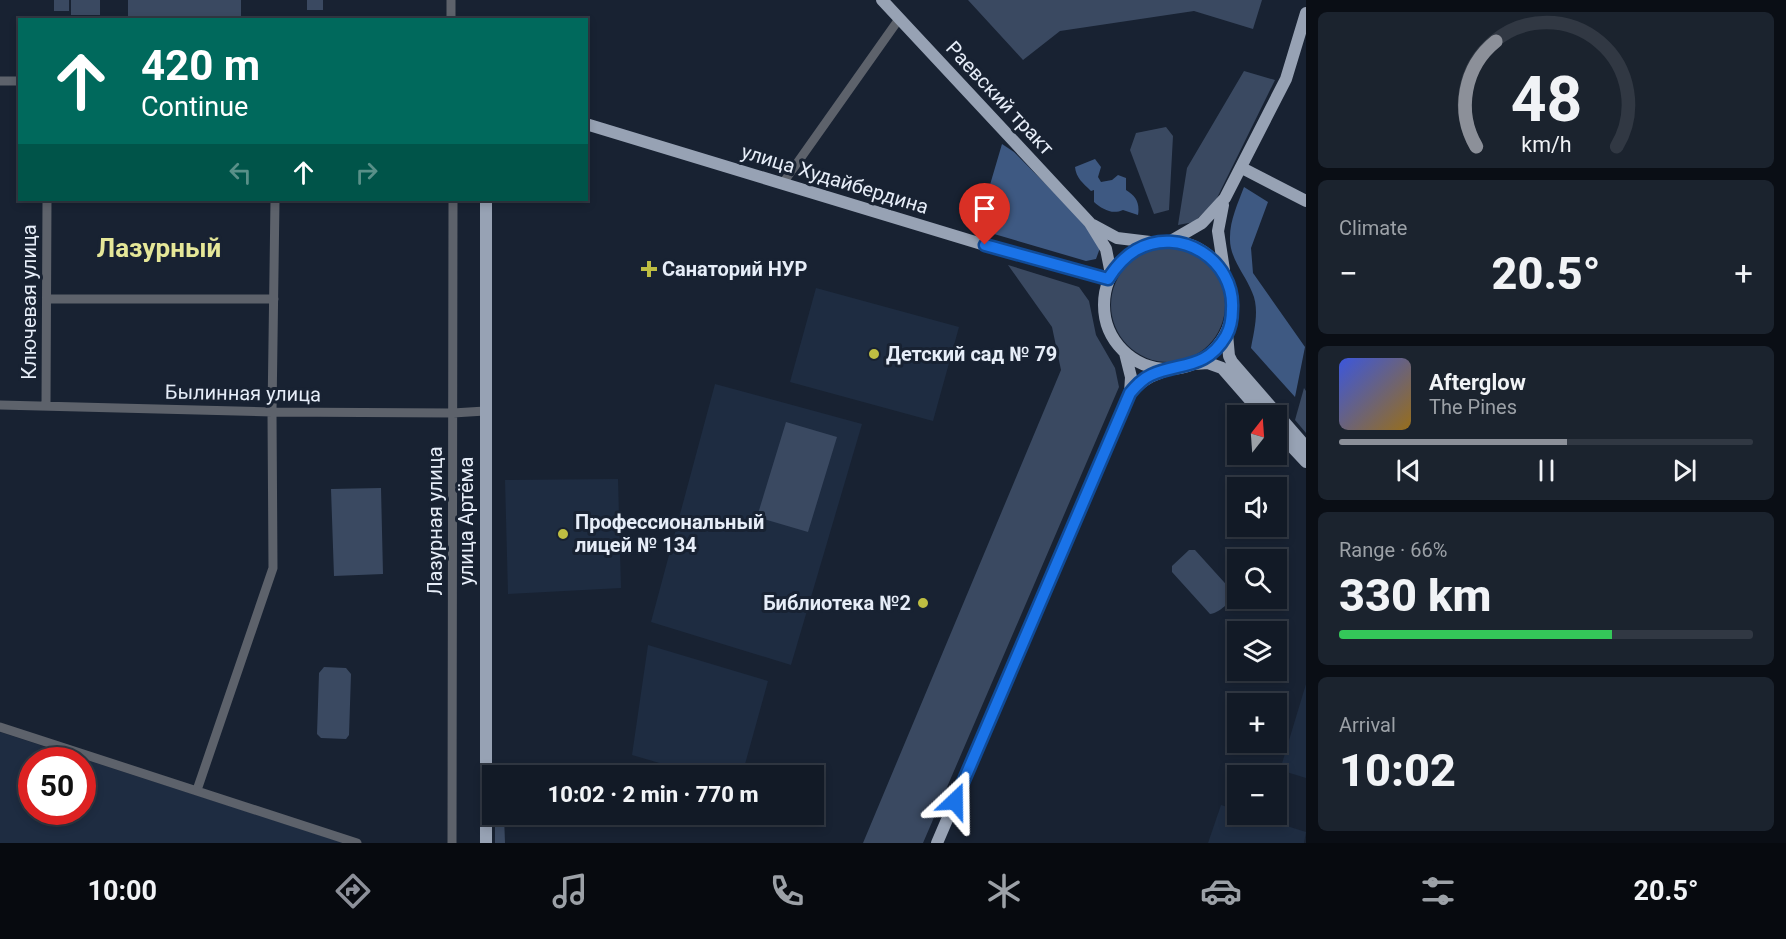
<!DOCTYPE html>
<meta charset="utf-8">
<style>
:root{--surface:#121a26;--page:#1b232e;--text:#f1f3f6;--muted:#9ca1a7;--line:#313843;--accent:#8c9099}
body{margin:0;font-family:Roboto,sans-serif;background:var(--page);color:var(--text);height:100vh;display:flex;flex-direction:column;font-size:22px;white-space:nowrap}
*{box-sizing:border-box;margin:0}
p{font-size:20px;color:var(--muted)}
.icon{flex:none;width:33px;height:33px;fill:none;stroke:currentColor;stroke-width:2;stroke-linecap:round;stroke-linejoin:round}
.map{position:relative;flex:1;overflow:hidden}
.details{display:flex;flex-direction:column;gap:12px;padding:12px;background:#0a0e15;width:480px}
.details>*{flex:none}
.hud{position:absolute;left:18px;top:18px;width:570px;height:183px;border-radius:0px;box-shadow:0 3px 9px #0003,0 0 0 2px var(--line);background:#00695c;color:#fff;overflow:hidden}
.needle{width:39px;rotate:17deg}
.controls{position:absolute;left:1227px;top:405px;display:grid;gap:12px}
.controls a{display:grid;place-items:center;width:60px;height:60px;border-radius:0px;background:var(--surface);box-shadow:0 3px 9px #0003,0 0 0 2px var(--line);font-size:30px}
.speed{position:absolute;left:18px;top:747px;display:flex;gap:12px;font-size:30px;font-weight:700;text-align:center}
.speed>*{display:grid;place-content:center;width:78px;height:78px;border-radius:50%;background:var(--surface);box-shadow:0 3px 9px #0003,0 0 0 2px var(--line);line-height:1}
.speed .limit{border:9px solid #d22;background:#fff;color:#111}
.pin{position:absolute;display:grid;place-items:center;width:51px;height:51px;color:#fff;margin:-62px -26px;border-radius:50% 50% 50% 0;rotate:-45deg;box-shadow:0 0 6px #0007}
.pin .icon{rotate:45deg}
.me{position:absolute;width:66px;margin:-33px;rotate:23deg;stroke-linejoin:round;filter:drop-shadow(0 0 4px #0008)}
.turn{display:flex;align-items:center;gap:21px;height:126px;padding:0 24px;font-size:27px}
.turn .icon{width:78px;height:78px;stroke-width:2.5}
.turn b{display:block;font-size:42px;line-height:51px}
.lanes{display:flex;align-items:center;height:57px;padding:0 24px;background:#0003;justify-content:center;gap:30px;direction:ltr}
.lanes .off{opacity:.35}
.big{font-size:45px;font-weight:800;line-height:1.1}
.details .widget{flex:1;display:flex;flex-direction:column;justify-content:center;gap:9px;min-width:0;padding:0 21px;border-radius:9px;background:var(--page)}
.details .dial{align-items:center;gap:0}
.dial svg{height:156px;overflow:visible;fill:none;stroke:var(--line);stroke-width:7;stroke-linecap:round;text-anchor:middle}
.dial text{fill:var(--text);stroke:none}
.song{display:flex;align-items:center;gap:18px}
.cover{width:72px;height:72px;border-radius:9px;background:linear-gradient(135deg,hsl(230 70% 55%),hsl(40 70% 35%))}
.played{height:6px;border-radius:3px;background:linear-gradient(90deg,var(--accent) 55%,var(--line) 55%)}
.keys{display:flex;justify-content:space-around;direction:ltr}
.heat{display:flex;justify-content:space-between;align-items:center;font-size:33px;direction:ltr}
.charge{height:9px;border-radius:4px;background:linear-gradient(90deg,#34c759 66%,var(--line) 0)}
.trip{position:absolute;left:482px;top:765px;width:342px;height:60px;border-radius:0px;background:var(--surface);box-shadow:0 3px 9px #0003,0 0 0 2px var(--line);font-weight:800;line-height:60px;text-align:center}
.dock{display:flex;height:96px;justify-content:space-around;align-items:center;background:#070a0f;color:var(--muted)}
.dock .icon{width:42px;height:42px}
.dock .current{color:var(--accent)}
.dock b{font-size:27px;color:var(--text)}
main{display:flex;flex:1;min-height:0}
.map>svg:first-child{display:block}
.built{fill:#1e2c41;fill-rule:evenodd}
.green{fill:#3a4961}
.forest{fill:#3e5982}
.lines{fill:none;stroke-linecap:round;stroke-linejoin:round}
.minor{stroke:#5d626b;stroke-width:9}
.major{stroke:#97a2b4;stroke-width:12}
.route-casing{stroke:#114b97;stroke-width:15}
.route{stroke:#1a73e8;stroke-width:10}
.poi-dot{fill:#bfbe42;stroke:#182232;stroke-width:2}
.labels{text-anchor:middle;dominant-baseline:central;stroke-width:6;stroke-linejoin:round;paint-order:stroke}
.street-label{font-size:20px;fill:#e6edf8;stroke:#182232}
.poi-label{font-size:20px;font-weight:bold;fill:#e6edf8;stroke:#182232;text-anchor:start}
.district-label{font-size:26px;font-weight:bold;fill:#e5e798;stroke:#182232}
</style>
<main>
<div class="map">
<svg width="1306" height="843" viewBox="0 0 1306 843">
<rect width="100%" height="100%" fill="#182232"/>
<!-- built -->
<path class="built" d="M816,288l143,39 -26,94 -143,-39z
M715,384l147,40 -71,241 -140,-43z
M618,479l3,109 -113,6 -3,-114z
M648,645l120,36 -26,94h-41l-69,-20z
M1306,684v94l-26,-8z
M0,732l344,111h-344zM32,760h50v52h-50z
M1221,805l16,5 1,4 13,1 55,17 -2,11h-96z"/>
<!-- green -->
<path class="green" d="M54,0h15v11h-15z
M71,0h29v15h-29z
M128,0h113v19h-113z
M307,0h16v10h-16z
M968,0h294l-9,29 -59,-18 -134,20 -37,29z
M1244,71l31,9 -60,122 -21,20 -16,3 9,-57z
M1166,127l7,9 -4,74 -15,4 -24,-64 6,-17z
M1111 305a57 57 0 1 1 114 0a57 57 0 1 1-114 0Z
M1008,265l71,22 10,14 7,34 19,33 4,19 -196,456h-60l198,-473 -9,-43z
M1304,388l2,3v42l-11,-13z
M786,422l51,15 -29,95 -51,-15z
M381,488l2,86 -49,2 -3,-87z
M1189,550h6l38,42c-1,10 -14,21 -23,22l-38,-42v-6z
M324,667l22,1 5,6 -2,61 -3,4 -25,-1 -4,-4 2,-61z
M495,815h9l1,28h-10z"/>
<!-- forest -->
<path class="forest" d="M1002,144l12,8 73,74 13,22 -4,11 -10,2 -109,-32z
M1095,159l6,8 -3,10 3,5 11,-2 6,-5 8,3v12c10,6 14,13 12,25l-15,-5c-11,5 -21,-1 -29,-8v-12l-3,1c-8,-8 -15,-13 -16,-24z
M1244,187l24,15 -17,46 2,25 52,74 -10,50 -44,-49c3,-17 9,-39 1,-56 -7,-18 -23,-34 -22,-55 0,-17 8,-34 14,-50z"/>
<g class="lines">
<!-- minor -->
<path class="minor" d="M451,0v20
M0,81h20
M783,183l116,-164
M48,299h226
M0,405l272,7 181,1 32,-2
M46,405l1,-205
M0,727l357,116
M197,790l76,-222 -1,-156 3,-212
M452,843l1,-643"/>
<!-- major -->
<path class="major" d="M882,0l208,223 16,26 5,25
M586,124l399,121 123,34
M1242,168l64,33
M486,200v643
M1223,205l-5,26 6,39
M1093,225l24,13 33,4
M1104 305a64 64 0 1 1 128 0a64 64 0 1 1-128 0Z
M1171,241l31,-18 23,-25 61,-119 20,-66
M1227,334l2,22 3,6 74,85
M1125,353l6,24 -1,16
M1194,364l14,-1 14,5 42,48
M1276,430l30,32
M937,843l193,-450c12,-13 22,-18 38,-23"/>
</g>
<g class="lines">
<!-- route casing -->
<g class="route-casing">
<path id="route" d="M955,801l175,-408c6,-7 12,-14 21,-18 29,-13 55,-5 75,-39 4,-7 6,-18 6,-27 3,-49 -52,-84 -96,-59 -12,7 -21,18 -28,29l-123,-34"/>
</g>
<!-- route -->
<use href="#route" class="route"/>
</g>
<!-- markers -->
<g class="poi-dot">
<path d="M646 260h6v6h6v6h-6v6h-6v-6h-6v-6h6z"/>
<circle cx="874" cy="354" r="6"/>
<circle cx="563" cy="534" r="6"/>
<circle cx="923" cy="603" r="6"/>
</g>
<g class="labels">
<!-- street labels -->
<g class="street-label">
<text transform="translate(1000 98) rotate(47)">Раевский тракт</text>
<text transform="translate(835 179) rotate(17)">улица Худайбердина</text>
<text transform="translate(29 302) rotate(-90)">Ключевая улица</text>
<text transform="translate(243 393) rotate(1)">Былинная улица</text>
<text transform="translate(435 521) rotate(-90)">Лазурная улица</text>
<text transform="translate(466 521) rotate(-90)">улица Артёма</text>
</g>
<!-- poi labels -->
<g class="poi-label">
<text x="662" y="269">Санаторий НУР</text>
<text x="886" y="354">Детский сад № 79</text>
<text x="575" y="522">Профессиональный<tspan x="575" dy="23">лицей № 134</tspan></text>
<text x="911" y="603" text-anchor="end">Библиотека №2</text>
</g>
<!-- district labels -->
<g class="district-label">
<text x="159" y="248">Лазурный</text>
</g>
</g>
</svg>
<div class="controls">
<a><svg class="needle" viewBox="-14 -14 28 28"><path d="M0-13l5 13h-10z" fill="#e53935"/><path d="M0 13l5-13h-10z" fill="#9ca1a7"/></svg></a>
<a><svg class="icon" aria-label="sound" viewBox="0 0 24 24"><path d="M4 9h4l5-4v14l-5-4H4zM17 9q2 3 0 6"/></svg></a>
<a><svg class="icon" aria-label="search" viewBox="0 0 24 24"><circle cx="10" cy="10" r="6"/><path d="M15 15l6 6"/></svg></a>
<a><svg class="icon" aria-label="layers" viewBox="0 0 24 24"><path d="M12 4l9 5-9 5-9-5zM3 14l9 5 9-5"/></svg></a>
<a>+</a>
<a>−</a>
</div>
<div class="speed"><div class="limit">50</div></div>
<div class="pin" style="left:985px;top:245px;background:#d93025"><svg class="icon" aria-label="arrive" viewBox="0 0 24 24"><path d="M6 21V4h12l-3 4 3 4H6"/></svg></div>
<svg class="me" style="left:955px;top:801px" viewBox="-20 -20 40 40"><path d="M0-17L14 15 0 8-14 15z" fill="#1a73e8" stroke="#fff" stroke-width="4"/></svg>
<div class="trip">10:02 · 2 min · 770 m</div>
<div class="hud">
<div class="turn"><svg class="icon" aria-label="ahead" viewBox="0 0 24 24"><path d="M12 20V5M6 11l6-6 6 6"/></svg><div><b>420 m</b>Continue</div></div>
<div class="lanes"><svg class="icon off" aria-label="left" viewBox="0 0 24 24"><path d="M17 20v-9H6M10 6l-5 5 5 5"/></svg><svg class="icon" aria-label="ahead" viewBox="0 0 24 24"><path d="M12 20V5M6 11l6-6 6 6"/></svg><svg class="icon off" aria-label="right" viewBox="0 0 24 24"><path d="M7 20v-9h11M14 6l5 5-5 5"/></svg></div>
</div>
</div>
<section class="details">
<div class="widget dial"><svg viewBox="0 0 100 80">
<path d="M14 69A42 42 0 1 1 86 69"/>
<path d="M14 69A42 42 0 0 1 24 15" stroke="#8c9099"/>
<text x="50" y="56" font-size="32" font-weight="700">48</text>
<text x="50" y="72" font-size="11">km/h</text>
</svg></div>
<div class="widget"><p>Climate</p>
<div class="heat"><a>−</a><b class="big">20.5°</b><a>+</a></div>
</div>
<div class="widget">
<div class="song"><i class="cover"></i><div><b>Afterglow</b><p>The Pines</p></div></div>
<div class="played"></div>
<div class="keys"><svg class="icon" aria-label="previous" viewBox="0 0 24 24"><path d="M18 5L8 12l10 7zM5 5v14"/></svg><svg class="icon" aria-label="pause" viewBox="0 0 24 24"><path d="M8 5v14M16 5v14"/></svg><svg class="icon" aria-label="next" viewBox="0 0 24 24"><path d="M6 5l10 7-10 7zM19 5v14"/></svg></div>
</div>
<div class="widget"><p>Range · 66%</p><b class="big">330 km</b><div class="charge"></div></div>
<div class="widget"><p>Arrival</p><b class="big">10:02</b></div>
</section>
</main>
<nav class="dock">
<b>10:00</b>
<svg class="icon current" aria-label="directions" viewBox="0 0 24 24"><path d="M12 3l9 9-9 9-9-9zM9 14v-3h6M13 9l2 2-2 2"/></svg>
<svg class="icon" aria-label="music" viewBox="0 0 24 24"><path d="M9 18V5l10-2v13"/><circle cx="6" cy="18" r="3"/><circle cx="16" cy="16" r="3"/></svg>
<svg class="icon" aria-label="phone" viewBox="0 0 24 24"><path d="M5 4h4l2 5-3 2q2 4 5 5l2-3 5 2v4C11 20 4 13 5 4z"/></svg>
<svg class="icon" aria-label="climate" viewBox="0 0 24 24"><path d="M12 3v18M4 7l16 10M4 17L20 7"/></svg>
<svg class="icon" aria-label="car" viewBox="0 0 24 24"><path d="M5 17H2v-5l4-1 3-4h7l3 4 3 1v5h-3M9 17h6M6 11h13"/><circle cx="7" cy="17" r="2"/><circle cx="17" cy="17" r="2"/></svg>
<svg class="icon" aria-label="filters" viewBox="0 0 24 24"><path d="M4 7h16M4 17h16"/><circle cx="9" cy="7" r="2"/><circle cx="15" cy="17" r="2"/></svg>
<b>20.5°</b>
</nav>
